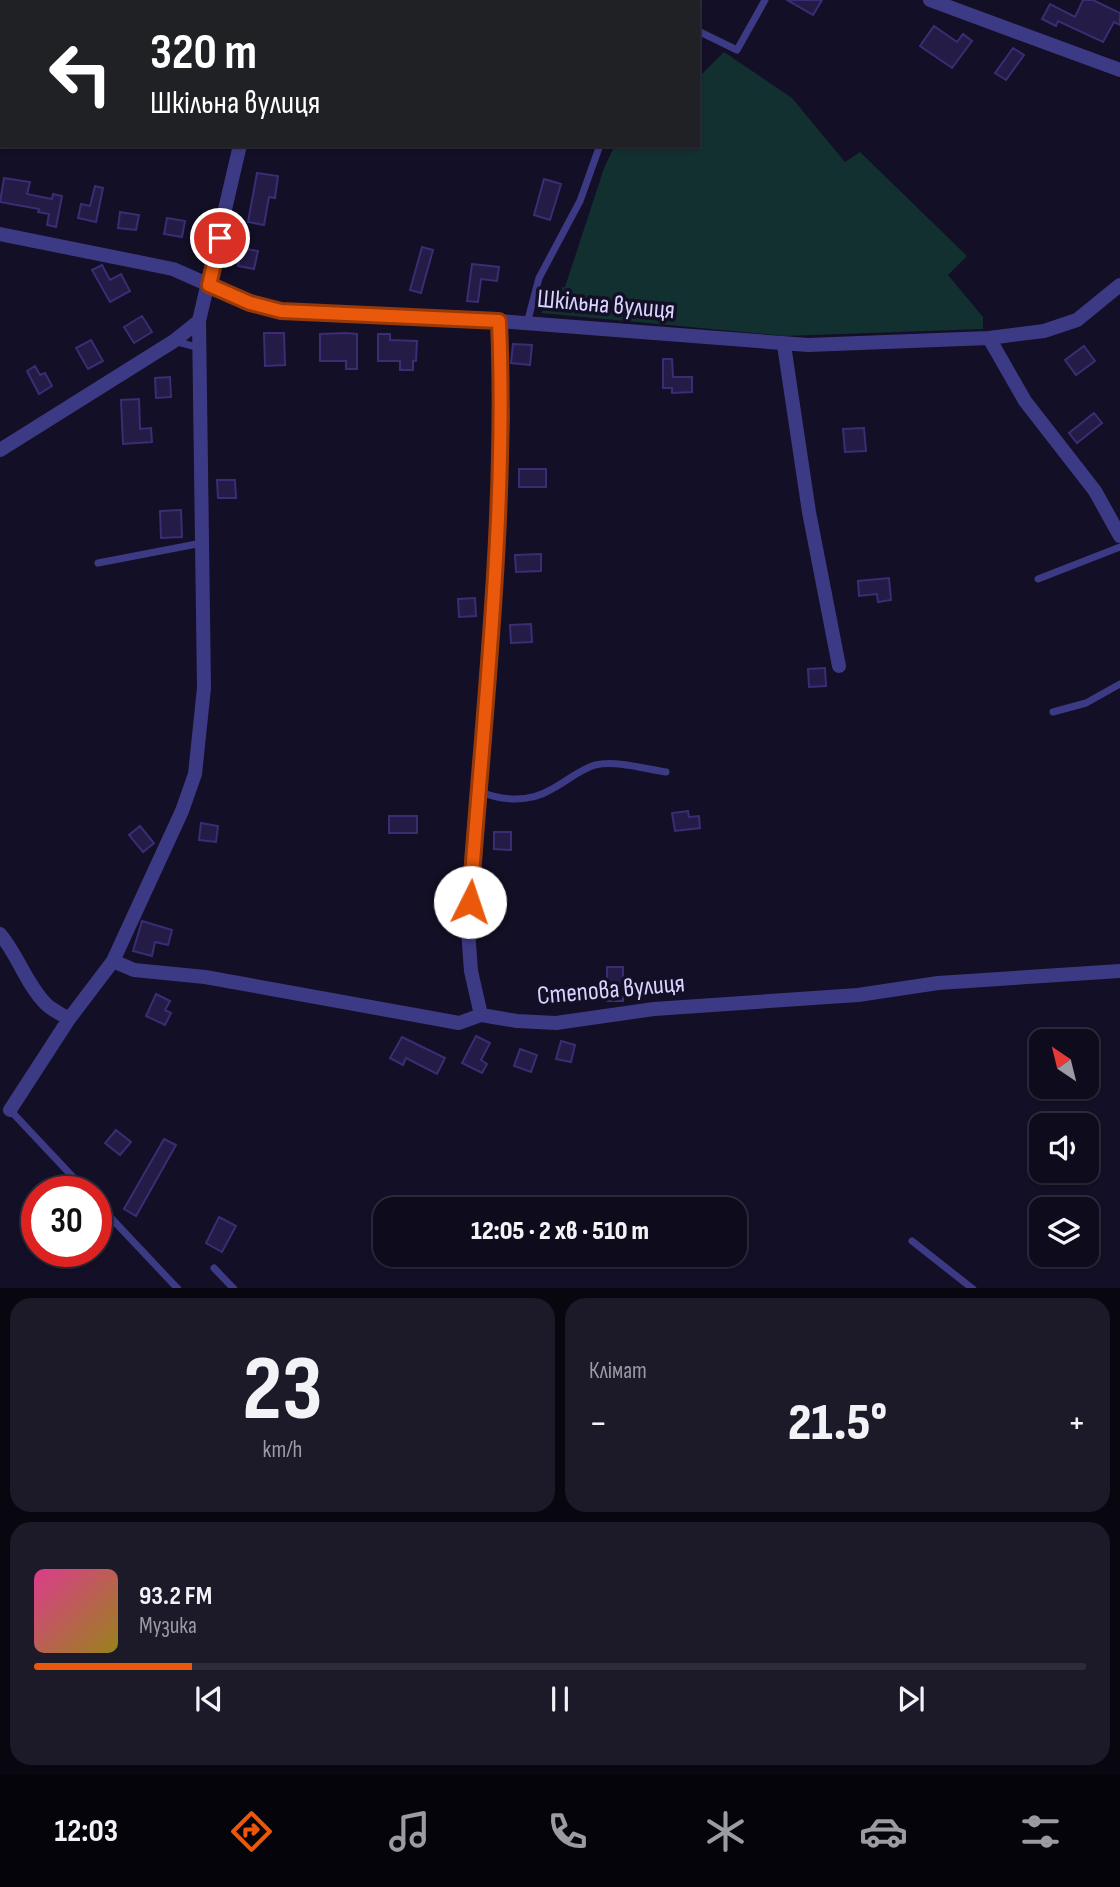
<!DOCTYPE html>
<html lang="uk">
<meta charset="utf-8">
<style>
:root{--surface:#0e0b1c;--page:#1c1929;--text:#f1f3f6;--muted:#9b9ba3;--line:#2e2b3b;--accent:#ea580c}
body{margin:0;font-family:"Sofia Sans Condensed",sans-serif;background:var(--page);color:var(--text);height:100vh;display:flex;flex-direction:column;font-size:26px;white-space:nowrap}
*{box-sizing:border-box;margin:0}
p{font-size:23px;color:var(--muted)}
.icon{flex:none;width:38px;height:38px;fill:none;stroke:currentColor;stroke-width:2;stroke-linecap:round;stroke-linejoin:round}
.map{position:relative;height:1288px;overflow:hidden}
.details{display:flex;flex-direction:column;gap:10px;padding:10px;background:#08060f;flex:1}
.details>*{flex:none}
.banner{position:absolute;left:0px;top:0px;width:700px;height:147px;box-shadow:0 2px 5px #0004,0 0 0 2px var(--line);background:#202124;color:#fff;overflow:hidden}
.needle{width:46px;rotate:325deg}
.buttons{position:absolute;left:1029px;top:1029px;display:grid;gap:14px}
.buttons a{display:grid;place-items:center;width:70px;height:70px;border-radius:14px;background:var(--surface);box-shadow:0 2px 5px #0004,0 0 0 2px var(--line);font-size:35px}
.speed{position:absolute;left:21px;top:1176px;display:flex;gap:14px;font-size:35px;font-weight:700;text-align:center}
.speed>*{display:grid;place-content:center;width:91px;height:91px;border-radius:50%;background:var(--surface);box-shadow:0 2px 5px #0004,0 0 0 2px var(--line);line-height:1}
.speed .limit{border:10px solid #d22;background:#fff;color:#111}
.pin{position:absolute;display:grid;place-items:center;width:60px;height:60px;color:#fff;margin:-30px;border:4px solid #fff;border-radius:50%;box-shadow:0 2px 7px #0007}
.me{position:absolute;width:77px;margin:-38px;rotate:4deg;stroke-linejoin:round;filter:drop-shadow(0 0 5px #0008)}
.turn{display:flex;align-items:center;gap:24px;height:147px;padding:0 35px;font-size:32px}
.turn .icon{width:91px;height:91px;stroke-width:2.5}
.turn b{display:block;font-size:49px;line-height:60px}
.big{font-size:52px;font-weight:800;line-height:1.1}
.details .card{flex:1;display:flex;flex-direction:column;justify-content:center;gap:10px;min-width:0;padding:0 24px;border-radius:21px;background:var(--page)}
.details .dial{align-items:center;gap:0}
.dial b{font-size:91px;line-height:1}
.song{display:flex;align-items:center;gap:21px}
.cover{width:84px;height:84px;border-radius:10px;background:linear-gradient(135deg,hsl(330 70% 55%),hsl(50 70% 35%))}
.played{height:7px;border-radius:4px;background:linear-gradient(90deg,var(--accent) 15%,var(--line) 15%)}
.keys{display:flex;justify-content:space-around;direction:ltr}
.heat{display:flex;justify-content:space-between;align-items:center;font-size:38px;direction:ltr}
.details .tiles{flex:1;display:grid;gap:10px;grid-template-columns:1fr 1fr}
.card:last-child{grid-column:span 2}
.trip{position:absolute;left:373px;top:1197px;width:374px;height:70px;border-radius:21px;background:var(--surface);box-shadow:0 2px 5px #0004,0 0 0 2px var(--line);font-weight:800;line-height:70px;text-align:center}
.tab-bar{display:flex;height:112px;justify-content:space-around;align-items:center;background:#06040b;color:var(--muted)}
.tab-bar .icon{width:49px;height:49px}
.tab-bar .on{color:var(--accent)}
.tab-bar b{font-size:32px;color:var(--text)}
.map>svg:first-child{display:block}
.green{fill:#12302f}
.building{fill:#241b47;stroke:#3b2d73;stroke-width:2}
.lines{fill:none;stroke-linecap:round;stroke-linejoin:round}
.lane{stroke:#3d3a85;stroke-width:7}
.street{stroke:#3d3a85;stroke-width:14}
.route-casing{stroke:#983908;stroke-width:18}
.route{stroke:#ea580c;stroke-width:12}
.labels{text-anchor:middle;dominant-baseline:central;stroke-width:7;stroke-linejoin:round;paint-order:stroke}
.street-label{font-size:26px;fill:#d9d4ff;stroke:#130f26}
</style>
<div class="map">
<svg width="1120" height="1289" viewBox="0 0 1120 1289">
<rect width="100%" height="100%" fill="#130f26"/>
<!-- green -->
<path class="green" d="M724,52l68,46 53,64 15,-10 107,104 -19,19 35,42v12l-198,7 -244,-23 17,-25 7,-1 39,-119 11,-23h83v-67z"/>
<!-- building -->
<path class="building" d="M787,0h35l-9,15z
M1083,0h10l27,13v12l-6,-3 -11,20 -45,-21 -2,5 -14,-7 8,-15 25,13z
M934,26l23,16 6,-8 9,7 -20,27 -32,-22z
M1013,48l11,7 -18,25 -11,-7z
M257,173l21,3 -3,22 -6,-1 -5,28 -16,-3z
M4,178l26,4 -3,12 25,5 1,-5 9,2 -6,31 -9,-2 2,-11 -11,-2 1,-3 -39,-7z
M544,179l17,5 -11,36 -16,-5z
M95,186l8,2 -7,34 -18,-4 3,-14 9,2z
M120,212l19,3 -3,15 -18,-2z
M167,218l18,3 -3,16 -18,-3z
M422,247l11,3 -12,43 -11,-3z
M241,248l17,3 -4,18 -16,-3z
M472,264l27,3 -2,14 -16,-2 -3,23 -11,-1z
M102,265l8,15 11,-6 9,17 -20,11 -18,-32z
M142,316l10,16 -18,11 -10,-16z
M264,333h20l1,32 -20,1z
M346,333l11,1v35h-11v-8h-26v-27z
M378,334h12v6l27,1 -1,20h-3v9h-13v-9h-22z
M91,340l12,21 -15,8 -12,-21z
M513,344l19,1 -2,20 -19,-2z
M1084,346l11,15 -19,14 -11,-15z
M663,359h9l1,18h19v15l-20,1v-5h-9z
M35,366l5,9 5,-2 7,13 -13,8 -12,-23z
M170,377l1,20 -15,1 -1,-20z
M139,399l1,30 11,-1 1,14 -29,2 -2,-44z
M1094,413l8,10 -25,20 -8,-10z
M864,428l2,23 -21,1 -2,-23z
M519,469h27v18h-27z
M217,480h18l1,18h-18z
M181,510l1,27 -21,1 -1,-27z
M541,554v17l-25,1 -1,-17z
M889,578l2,22 -13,2 -1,-8 -18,2 -1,-15z
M475,598l1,18 -17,1 -1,-18z
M531,624l1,18 -21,1 -1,-18z
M825,668l1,18 -17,1 -1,-18z
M688,811l1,6 10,-1 1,12 -25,3 -3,-18z
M389,816h28v17h-28z
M201,823l17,3 -2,16 -17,-2z
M140,826l14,17 -11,9 -14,-17z
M494,832h17v18l-17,-1z
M142,921l30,9 -4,15 -13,-3 -3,14 -19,-5z
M607,967h16v34h-16z
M156,994l14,7 -5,9 6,3 -6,12 -19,-9z
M476,1036l14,7 -9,17 6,4 -5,9 -20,-10z
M402,1037l43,21 -8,16 -31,-16 -3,7 -13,-7z
M561,1041l14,4 -4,17 -15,-3z
M520,1049l17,6 -6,17 -17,-6z
M116,1130l15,12 -11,13 -15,-12z
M164,1139l12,6 -40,71 -12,-7z
M219,1217l17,9 -14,26 -16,-9z"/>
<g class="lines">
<!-- lane -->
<path class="lane" d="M158,0l5,2
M45,2l1,-2
M235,2v-2
M275,2v-2
M0,18l2,-4
M698,31l39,19 28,-50
M527,323l12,-45 41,-77 20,-56
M174,341l26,7
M98,563l104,-20
M1038,579l82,-32
M1053,712l33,-9 34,-19
M478,791c24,10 51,12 74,-2 15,-8 27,-19 43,-24 22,-5 50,4 71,7
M10,1110l77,82
M96,1202l82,87
M912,1241l61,48
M214,1268l20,21"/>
<!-- street -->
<path class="street" d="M930,0l190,70
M0,4h2
M0,234l173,35 77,34 31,8 218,10 309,24 181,-7 55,-7 33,-11 43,-35
M989,338l36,63 70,90 25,45
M784,345l25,167 30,154
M0,450l174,-109 25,-20 41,-176
M0,934c18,21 26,50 46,70 6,6 15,10 23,15
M113,961l21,9 71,7 254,46 22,-8 36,6 39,2 98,-14 204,-14 80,-12 182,-12
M481,1015l-10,-44 -3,-41 10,-139 12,-118 13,-255 -4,-97
M10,1110l59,-91 44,-58 69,-150 13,-37 9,-86 -5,-367"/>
</g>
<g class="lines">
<!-- route casing -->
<g class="route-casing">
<path id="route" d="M220,238l-11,47 41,18 31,8 218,10c8,194 -15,387 -29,581"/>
</g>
<!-- route -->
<use href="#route" class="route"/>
</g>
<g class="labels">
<!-- street labels -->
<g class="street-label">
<text transform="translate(606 305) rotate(5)">Шкільна вулиця</text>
<text transform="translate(611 990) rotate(-5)">Степова вулиця</text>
</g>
</g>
</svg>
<div class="buttons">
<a><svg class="needle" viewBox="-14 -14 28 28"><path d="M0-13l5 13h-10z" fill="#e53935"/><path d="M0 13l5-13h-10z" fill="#9b9ba3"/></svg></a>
<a><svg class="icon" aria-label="sound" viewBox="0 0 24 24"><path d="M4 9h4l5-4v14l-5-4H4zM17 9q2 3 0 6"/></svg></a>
<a><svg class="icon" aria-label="layers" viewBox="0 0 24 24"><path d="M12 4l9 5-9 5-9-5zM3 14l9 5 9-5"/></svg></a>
</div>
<div class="speed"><div class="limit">30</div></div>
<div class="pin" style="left:220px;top:238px;background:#d93025"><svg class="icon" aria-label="arrive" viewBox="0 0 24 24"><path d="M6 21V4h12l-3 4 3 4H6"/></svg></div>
<svg class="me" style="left:470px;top:902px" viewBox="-20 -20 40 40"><circle r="19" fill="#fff"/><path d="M0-13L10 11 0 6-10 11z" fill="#ea580c"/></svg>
<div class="trip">12:05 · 2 хв · 510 m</div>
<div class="banner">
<div class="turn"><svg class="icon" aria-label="left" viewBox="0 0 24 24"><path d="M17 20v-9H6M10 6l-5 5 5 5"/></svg><div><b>320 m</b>Шкільна вулиця</div></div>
</div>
</div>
<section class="details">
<div class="tiles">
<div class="card dial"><b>23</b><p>km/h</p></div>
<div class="card"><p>Клімат</p>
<div class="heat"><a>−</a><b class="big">21.5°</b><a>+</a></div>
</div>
<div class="card">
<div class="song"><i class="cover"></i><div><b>93.2 FM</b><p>Музика</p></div></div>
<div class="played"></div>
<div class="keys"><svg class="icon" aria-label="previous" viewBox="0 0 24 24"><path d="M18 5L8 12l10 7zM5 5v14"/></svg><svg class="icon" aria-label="pause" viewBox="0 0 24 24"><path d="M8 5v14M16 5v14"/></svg><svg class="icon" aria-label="next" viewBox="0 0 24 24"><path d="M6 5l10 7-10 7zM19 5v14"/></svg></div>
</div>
</div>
</section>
<nav class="tab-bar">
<b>12:03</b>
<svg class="icon on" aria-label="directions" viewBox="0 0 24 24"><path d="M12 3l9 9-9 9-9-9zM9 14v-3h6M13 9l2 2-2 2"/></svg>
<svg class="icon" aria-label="music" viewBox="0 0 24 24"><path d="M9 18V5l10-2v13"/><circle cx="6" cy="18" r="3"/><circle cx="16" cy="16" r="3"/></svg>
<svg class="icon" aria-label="phone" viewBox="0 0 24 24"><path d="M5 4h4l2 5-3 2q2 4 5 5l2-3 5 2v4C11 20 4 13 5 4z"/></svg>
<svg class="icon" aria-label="climate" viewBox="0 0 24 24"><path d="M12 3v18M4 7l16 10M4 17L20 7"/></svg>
<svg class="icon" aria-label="car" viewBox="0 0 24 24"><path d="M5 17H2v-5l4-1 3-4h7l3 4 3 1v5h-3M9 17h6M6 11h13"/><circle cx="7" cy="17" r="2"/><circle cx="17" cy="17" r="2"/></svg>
<svg class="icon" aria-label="filters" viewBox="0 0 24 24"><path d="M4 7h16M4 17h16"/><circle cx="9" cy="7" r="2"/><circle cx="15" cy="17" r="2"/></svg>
</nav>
